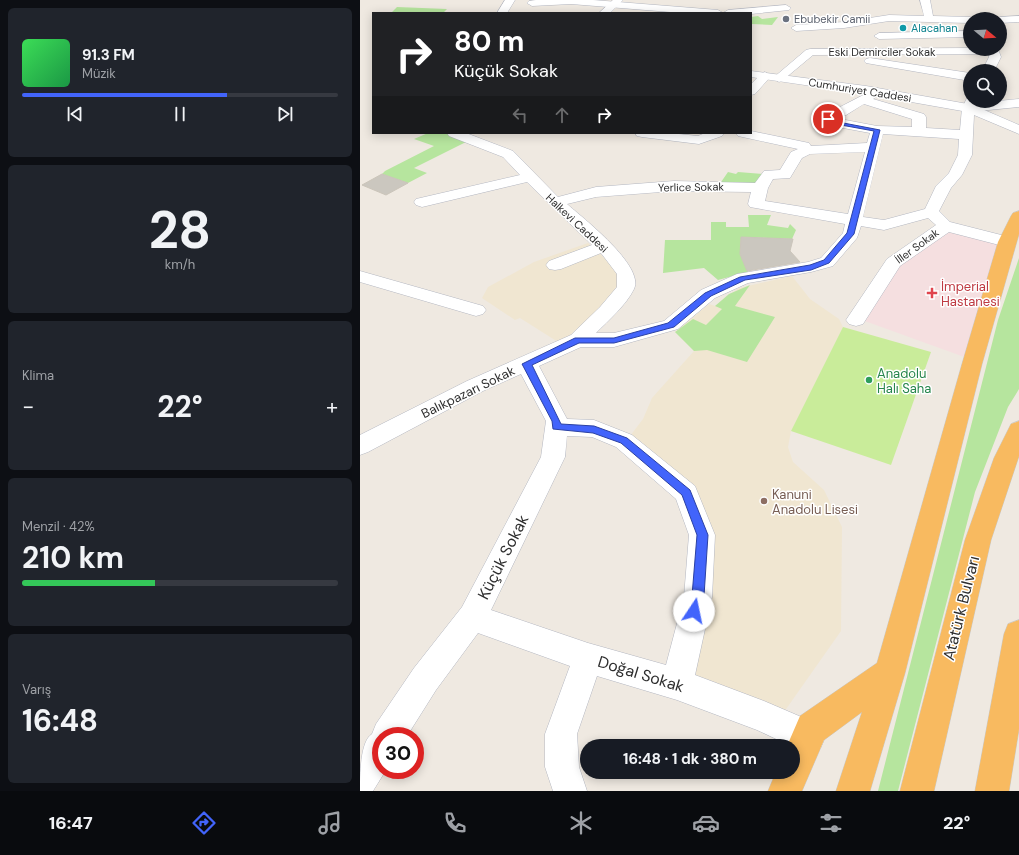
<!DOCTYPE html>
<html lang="tr">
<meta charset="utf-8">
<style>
:root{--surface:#171b24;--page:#20242c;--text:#f1f3f6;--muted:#9ea1a6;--line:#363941;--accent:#4264fb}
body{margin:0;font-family:"DM Sans",sans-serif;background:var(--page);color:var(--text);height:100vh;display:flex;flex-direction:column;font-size:15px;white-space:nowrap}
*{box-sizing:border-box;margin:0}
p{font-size:13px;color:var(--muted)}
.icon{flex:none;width:22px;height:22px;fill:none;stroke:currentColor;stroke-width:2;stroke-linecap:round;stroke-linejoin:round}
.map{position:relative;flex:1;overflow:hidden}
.side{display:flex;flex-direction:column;gap:8px;padding:8px;background:#0d0f14;width:360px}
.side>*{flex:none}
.hud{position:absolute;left:12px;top:12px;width:380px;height:122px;border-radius:0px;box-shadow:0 2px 10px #0003;background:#202124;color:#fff;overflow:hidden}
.needle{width:26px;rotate:108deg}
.tools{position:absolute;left:603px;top:12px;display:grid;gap:8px}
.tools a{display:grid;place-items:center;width:44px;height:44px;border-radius:50%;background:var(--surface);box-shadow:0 2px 10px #0003;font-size:20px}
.speed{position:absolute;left:12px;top:727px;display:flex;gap:8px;font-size:20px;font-weight:700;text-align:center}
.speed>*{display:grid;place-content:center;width:52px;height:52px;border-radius:50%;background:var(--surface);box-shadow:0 2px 10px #0003;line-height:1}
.speed .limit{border:6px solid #d22;background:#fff;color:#111}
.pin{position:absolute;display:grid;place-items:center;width:34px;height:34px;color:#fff;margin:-17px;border:2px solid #fff;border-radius:50%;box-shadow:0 1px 4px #0007}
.me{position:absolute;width:44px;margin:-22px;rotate:11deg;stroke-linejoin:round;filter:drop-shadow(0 0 3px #0008)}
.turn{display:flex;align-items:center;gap:14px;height:84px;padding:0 16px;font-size:18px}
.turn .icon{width:52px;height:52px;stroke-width:2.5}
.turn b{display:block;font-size:28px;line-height:34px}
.lanes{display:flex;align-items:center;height:38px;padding:0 16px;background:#0003;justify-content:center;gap:20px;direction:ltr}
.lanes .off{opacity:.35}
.big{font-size:30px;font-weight:700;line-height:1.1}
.side .tile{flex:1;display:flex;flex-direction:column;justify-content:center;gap:6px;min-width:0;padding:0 14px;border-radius:6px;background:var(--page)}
.side .dial{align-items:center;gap:0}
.dial b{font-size:52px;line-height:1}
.song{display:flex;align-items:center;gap:12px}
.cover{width:48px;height:48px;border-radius:6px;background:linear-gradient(135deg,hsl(130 70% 55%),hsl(140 70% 35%))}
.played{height:4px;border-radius:2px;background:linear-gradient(90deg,var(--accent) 65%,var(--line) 65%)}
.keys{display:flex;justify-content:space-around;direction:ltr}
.heat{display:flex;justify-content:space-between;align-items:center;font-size:22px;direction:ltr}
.charge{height:6px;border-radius:3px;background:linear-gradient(90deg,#34c759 42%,var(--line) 0)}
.trip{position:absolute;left:220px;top:739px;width:220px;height:40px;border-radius:20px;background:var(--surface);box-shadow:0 2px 10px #0003;font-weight:700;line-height:40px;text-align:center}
.tabs{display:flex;height:64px;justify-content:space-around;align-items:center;background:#090b0e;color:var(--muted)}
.tabs .icon{width:28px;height:28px}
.tabs .selected{color:var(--accent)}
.tabs b{font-size:18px;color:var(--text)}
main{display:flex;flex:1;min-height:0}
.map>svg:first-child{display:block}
.education{fill:#f0e6d1}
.medical{fill:#f5dfe0}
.green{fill:#b6e59e}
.pitch{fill:#c9ec9a}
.building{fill:#cbc7bf;stroke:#cbc5ba}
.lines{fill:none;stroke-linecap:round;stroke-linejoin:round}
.minor-casing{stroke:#b4b7c1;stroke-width:1}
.tertiary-casing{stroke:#b4b7c1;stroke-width:1}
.trunk-casing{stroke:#c9c9c9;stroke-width:1}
.minor{fill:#fff;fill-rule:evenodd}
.tertiary{fill:#fff;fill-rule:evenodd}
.trunk{fill:#f8ba60;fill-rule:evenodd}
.route{fill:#4264fb;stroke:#2b41a3}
.worship-dot{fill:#6b7280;stroke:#fff;stroke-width:1.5}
.culture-dot{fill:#0f9aa8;stroke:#fff;stroke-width:1.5}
.health-dot{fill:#e0444e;stroke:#fff;stroke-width:1.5}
.leisure-dot{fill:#2e9e5b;stroke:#fff;stroke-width:1.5}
.education-dot{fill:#8d6e63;stroke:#fff;stroke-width:1.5}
.labels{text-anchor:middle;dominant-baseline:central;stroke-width:3;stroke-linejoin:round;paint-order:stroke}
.far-worship-label{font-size:11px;fill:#5b616d;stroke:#fff;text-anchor:start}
.far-culture-label{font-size:11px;fill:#0d838f;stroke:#fff;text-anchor:start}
.far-street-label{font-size:11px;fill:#2e2e2e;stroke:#fff}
.health-label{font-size:13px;fill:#be3a42;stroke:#fff;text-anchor:start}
.leisure-label{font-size:13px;fill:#27864d;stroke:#fff;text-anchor:start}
.street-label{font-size:13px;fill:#2e2e2e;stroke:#fff}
.education-label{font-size:13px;fill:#785e54;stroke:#fff;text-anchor:start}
.near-street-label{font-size:16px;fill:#2e2e2e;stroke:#fff}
</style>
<main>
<section class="side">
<div class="tile">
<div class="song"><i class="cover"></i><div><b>91.3 FM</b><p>Müzik</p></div></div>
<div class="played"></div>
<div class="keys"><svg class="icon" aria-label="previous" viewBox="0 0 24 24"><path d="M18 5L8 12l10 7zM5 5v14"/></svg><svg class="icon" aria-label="pause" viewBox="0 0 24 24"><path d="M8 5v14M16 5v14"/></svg><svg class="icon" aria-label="next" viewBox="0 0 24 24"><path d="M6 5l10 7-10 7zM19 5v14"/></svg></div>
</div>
<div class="tile dial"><b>28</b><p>km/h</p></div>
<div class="tile"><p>Klima</p>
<div class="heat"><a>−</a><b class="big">22°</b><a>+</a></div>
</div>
<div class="tile"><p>Menzil · 42%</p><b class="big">210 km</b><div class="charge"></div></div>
<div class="tile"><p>Varış</p><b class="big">16:48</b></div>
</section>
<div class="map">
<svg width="659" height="791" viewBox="0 0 659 791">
<rect width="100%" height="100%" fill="#efe9e1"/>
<!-- education -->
<path class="education" d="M228,243l34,31 -1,14 -47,45 -16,9 -38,-24 -5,2 -33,-22 6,-11 46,-25z
M432,276l18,23 29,20 4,8 -52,104 -3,16 5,15 31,28 18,37 -1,104 -57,81 -87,-34 -4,-14 18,-128 -81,-100 13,-17 9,-21 42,-47 -19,-19 34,-28 6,2 24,-18z"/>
<!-- medical -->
<path class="medical" d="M584,231l57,14 -34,113 -105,-38 33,-53z"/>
<!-- green -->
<path class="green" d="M37,7l50,2 -3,3 2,1h-55z
M398,16l4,3 16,-2 -6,8 -21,-1v-7z
M68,133h22l18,8 -54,27 13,5 -19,10 -26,-9 3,-3 49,-25 -20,-7z
M368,172l8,2 2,-2 25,2 -7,11h-37z
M388,215h23l-4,10 21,3 2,-4 6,6 -4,9 -51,-2 -1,17 8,18 -30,8 -14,-12 -41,5 2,-33h46v-18h15v5h23z
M659,258v131l-11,18 -33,85 -77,299h-20l120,-471z
M390,285l-15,21 40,11 -28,45 -40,-12 -13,1 -19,-19 18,-13 13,6 16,-16 -7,-3 14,-12z"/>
<!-- pitch -->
<path class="pitch" d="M483,327l88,25 -40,113 -100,-34z"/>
<!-- building -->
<path class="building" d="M22,174l26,9 -22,12 -24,-10z
M381,237l52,2 -3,12 10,11 -53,9 -7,-17z"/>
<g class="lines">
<!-- minor casing -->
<g class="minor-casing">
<path id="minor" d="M176,0h57l125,10 5,3h-40l-112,-9 -39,2 -5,-3 2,-2z
M560,0h10l3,16 37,1 4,2h-4v4l-81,-2 -45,7 -48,3 -5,-3 5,-3 48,-3 45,-7 35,1z
M426,5l5,3 -2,2 -38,4 -28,-1 5,-3z
M659,16v6l-19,1v-4h-4l4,-2z
M610,31v6l-91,2 -5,-3 5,-3z
M610,48l28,1 3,8 -7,14h-12l7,-14v-3l-176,1 -30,25 -4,2 -6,-4 33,-28 4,-1z
M510,58l100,15v8l-104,-18 -2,-2 2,-2z
M405,72l6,4 -16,18 -4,1v-11l10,-10z
M517,88l6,4 -10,7 51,15 2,3v11l34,2 2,-22 5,-10h3v3h7l-2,5 44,19v9l-45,-19 -2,40 -10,20 -11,13 -12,23 11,11 63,16 3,4 -3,4 -6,1 -58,-15 -49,34 -37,58 -7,2 -7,-2 -3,-4 41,-61 49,-34 -8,-7 -44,12 -23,-4 -4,12 -24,28 -22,6 -63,11 -33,15 -37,31 -64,18h-33l-42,19 28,53 27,1 38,15 63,51 20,49 -3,62 -17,78 69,26 56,24 5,12 -5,12 -12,5 -51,-24 -80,-30 -80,-24 -20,58 2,33 8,24h-34l-8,-24v-33l25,-68 -92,-33 -42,57 -29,46h-26v34h5l-13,21h-13c0,-15 0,-50 12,-57l4,-10 38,-56 48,-61 79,-150 5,-36 -25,-47 -38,17 -115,61 -8,3v-20l107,-54 104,-46 29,-28 17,-20v-13l-16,-21 -40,16 -6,1 -6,-1 -3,-4 3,-4 43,-16 -65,-63 -105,25 -6,-2 -2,-3 2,-3 104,-24 -17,-18 -54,-21 -2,-3h19l47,18 45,46 38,-10 78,-6 81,2 9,-12 16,-1 11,-18 7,-3 -60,-13 -2,-3h15v-2l58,12 2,3 56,-3 3,-10 -43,-8 -6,-6 5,-9 12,-2zM504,104l48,15v8l-35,-1 -42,-8 11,-3zM523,134l76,5 -1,16 -9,18 -13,13 -11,23 -41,11 -21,-3zM505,152l-17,62 -83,-13 3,-13 5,-9 17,-1 12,-20 8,-4zM314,191l77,1 -3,12 2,3 95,17 -2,9 -22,25 -13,4 -71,12 -36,16 -37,31 -50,12h-18c12,-12 31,-29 38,-44 11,-23 -51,-71 -67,-85l29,-7zM207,436l25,1 24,10 60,52 13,36 -5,62 -18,68 -78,-22 -97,-33 74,-153z
M275,133h34l29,3 7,-3h19l-2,3 -23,8 -57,-7 -5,-1z
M0,271l123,35 3,4 -3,4 -7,2 -116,-34z"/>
</g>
<!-- tertiary casing -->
<g class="tertiary-casing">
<path id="tertiary" d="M145,0h10l-8,13h-10z
M253,0h10l-13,13h-11z
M391,71l115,15 102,18 51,-5v8l-51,5 -102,-18 -115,-17z"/>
</g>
<!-- trunk casing -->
<g class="trunk-casing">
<path id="trunk" d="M659,211v23l-37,130 -77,309 -35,118h-34l26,-79 -38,28 -22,51h-34l8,-19h17v-26h-6l13,-30 77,-53 85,-299 36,-122 13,-26 2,-3z
M659,421v35l-28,84 -57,251h-34l65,-251 29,-82 17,-34z
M659,620v109l-10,62h-34l29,-157 4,-10z"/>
</g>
<!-- minor -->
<use href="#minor" class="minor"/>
<!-- tertiary -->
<use href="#tertiary" class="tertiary"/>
<!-- trunk -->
<use href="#trunk" class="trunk"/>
</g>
<!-- route -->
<path class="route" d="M468,117l5,4 47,9 -26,104 -25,29 -18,7 -66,10 -34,16 -37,31 -60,16h-35l-47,22 29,59 33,2 33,12 63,52 18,45 -4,61 -6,19 -4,2 -4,-2 -2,-4 4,-15 5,-61 -15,-40 -61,-52 -28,-10 -40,-4 -1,-8 -30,-57 53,-26h39l54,-15 37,-30 35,-16 70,-12 14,-5 23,-27 27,-102 -44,-8 -5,-4z"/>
<!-- markers -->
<circle class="worship-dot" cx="426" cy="19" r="4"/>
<circle class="culture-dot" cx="543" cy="28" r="4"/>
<path class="health-dot" d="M570 287h4v4h4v4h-4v4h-4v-4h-4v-4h4z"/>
<circle class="leisure-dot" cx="509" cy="380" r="4"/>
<circle class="education-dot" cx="404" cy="501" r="4"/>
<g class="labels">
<!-- far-worship labels -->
<g class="far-worship-label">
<text x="434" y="19">Ebubekir Camii</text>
</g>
<!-- far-culture labels -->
<g class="far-culture-label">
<text x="551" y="28">Alacahan</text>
</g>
<!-- far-street labels -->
<g class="far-street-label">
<text x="522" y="52">Eski Demirciler Sokak</text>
<text transform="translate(500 90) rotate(9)">Cumhuriyet Caddesi</text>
<text transform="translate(331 187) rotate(-1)">Yerlice Sokak</text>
<text transform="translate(217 223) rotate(43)">Halkevi Caddesi</text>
<text transform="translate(557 246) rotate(-36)">İller Sokak</text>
</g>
<!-- health labels -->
<g class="health-label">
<text x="581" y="286">İmperial<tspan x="581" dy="15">Hastanesi</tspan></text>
</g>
<!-- leisure labels -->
<g class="leisure-label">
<text x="517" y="373">Anadolu<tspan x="517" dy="15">Halı Saha</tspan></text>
</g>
<!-- street labels -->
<g class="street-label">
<text transform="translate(108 392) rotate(-26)">Balıkpazarı Sokak</text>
</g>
<!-- education labels -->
<g class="education-label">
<text x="412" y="494">Kanuni<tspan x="412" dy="15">Anadolu Lisesi</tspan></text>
</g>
<!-- near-street labels -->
<g class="near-street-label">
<text transform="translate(143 557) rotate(-63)">Küçük Sokak</text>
<text transform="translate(601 608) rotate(-76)">Atatürk Bulvarı</text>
<text transform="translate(281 674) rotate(17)">Doğal Sokak</text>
</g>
</g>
</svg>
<div class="tools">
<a><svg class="needle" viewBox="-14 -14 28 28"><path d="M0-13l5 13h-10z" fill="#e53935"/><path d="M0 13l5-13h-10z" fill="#9ea1a6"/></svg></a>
<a><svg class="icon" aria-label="search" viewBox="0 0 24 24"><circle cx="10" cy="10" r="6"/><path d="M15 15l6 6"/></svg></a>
</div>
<div class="speed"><div class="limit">30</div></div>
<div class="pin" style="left:468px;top:119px;background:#d93025"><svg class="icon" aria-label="arrive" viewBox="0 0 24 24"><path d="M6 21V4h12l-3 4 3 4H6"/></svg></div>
<svg class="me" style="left:334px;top:611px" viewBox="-20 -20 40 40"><circle r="19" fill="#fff"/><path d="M0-13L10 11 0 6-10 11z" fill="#4264fb"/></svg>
<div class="trip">16:48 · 1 dk · 380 m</div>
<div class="hud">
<div class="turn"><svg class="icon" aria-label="right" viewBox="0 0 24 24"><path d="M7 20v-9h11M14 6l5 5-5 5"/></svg><div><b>80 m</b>Küçük Sokak</div></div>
<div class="lanes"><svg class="icon off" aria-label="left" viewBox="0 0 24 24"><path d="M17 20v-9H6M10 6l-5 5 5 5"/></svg><svg class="icon off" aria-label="ahead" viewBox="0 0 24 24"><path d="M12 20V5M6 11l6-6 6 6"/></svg><svg class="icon" aria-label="right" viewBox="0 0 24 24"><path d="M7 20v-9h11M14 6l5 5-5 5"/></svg></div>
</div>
</div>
</main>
<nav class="tabs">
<b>16:47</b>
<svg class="icon selected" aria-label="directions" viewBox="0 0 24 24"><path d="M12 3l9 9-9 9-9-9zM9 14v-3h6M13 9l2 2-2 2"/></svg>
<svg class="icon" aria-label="music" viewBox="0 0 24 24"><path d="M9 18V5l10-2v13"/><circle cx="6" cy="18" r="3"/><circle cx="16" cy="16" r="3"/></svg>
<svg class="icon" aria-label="phone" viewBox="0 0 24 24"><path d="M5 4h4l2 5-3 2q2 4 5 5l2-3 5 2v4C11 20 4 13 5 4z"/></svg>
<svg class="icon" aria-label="climate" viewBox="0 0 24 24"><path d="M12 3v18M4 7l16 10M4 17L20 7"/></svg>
<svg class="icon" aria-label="car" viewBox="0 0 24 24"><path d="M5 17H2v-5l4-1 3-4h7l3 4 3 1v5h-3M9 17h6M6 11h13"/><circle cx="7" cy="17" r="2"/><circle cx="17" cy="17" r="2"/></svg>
<svg class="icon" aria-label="filters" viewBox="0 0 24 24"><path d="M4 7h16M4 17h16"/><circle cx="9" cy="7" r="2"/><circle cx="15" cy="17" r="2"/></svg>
<b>22°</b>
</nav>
